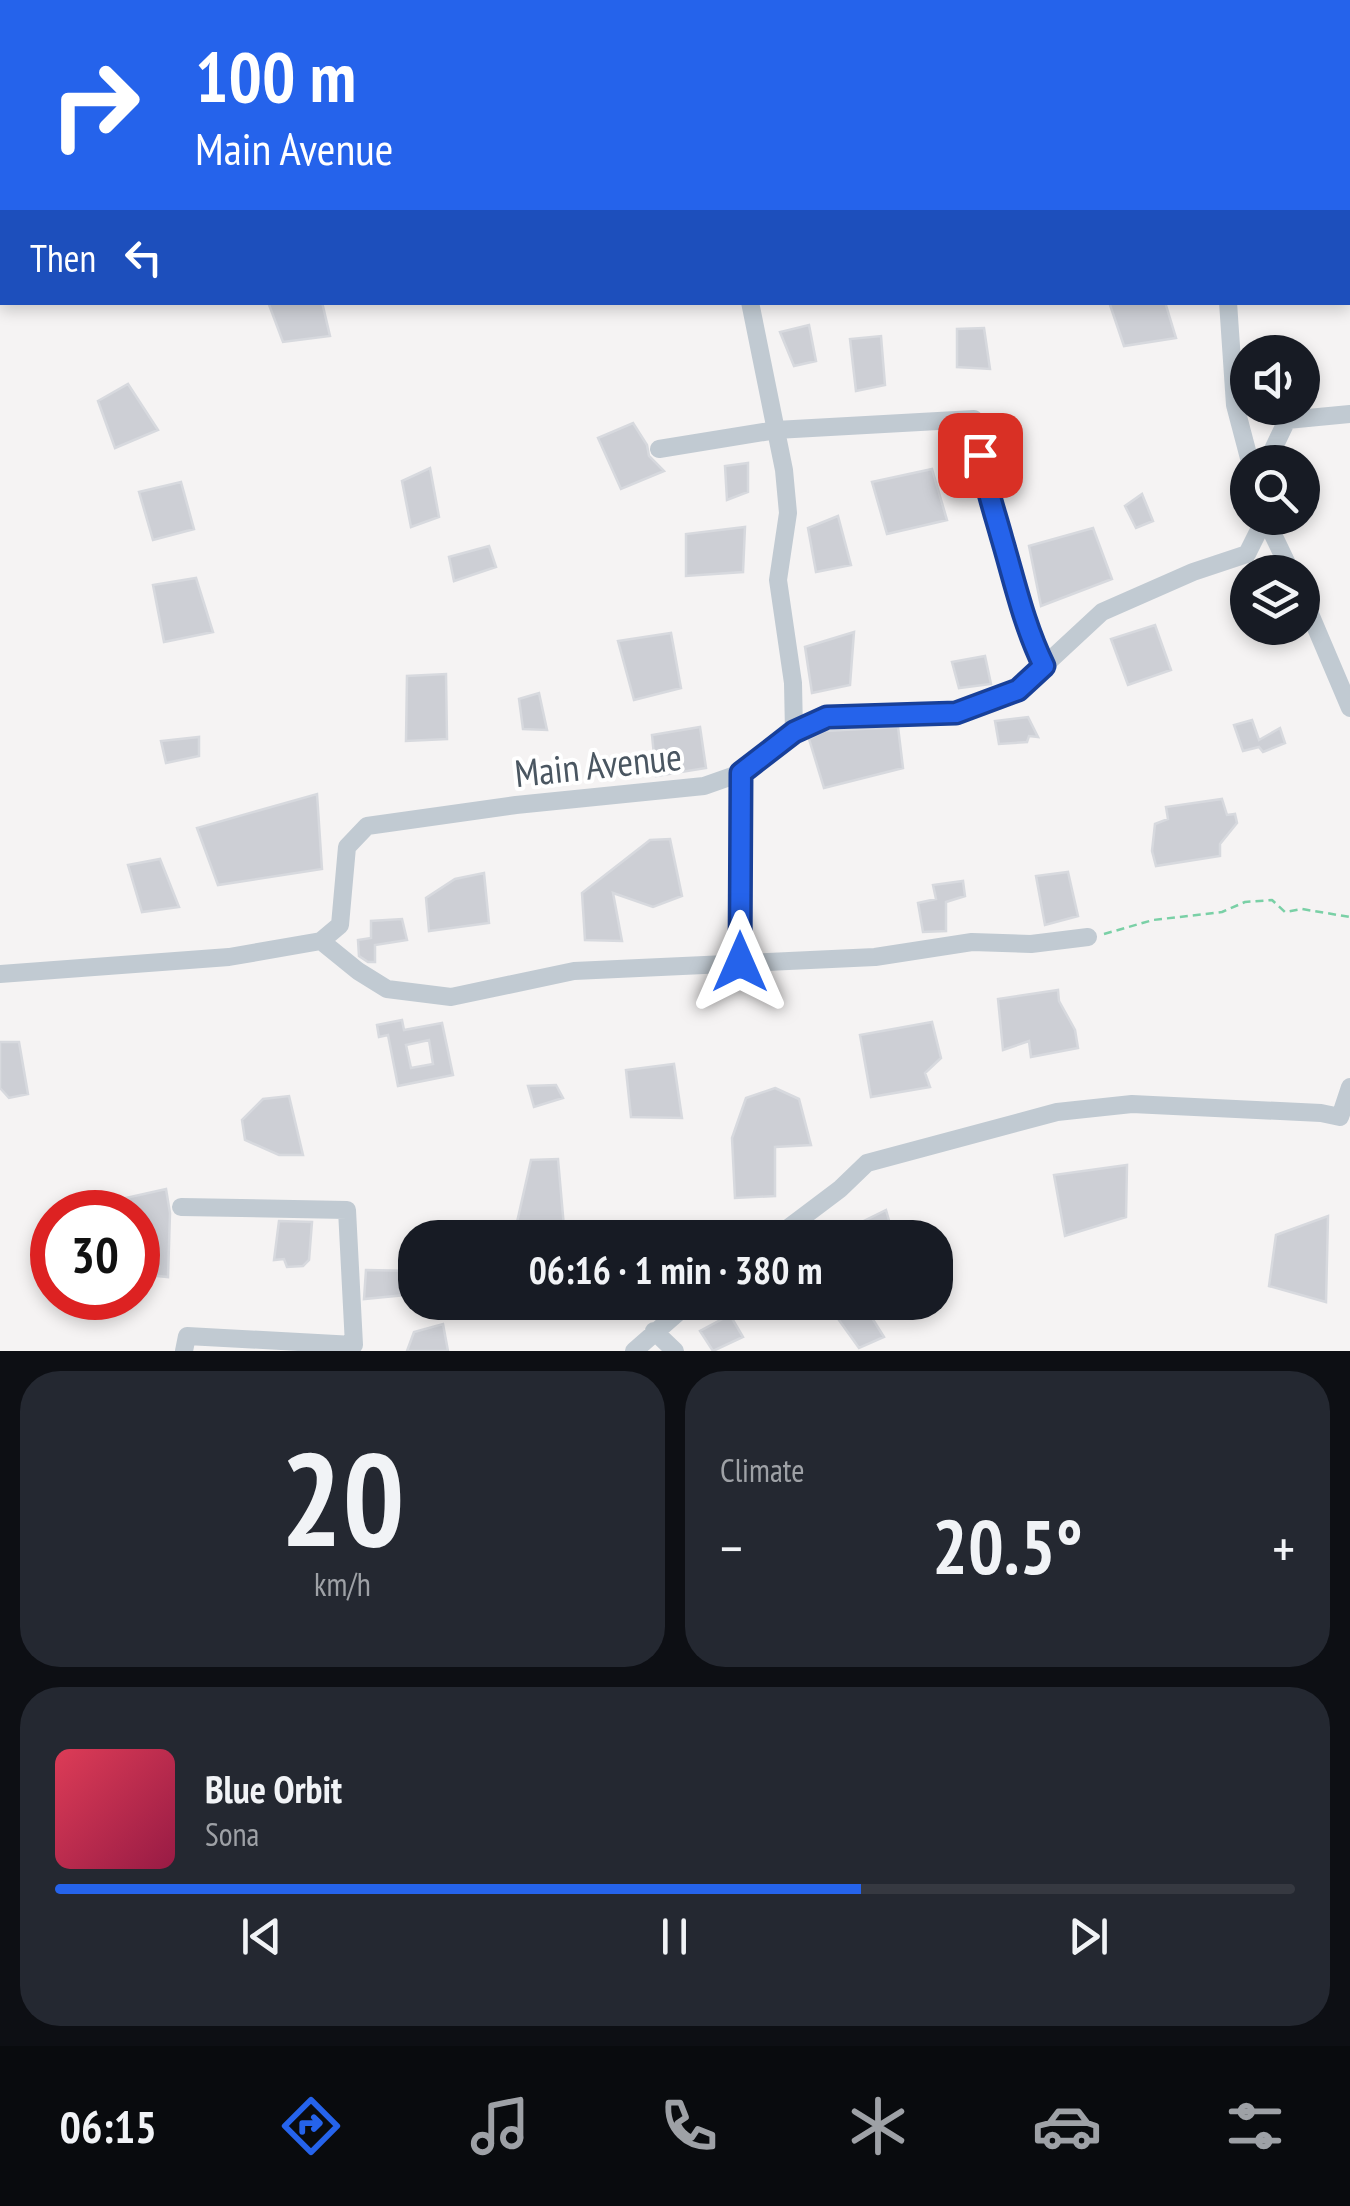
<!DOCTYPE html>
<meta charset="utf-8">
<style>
:root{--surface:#171b24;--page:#242831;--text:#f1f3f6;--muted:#9ea1a6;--line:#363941;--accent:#2563eb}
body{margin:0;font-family:"PT Sans Narrow",sans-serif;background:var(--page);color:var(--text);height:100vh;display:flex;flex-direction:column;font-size:38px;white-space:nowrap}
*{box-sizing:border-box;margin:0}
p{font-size:32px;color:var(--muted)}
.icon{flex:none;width:55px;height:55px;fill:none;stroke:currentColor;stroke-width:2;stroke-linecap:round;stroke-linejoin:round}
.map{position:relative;height:1351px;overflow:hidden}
.sheet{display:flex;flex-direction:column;gap:20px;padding:20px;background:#0d0f14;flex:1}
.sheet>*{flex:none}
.hud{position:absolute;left:0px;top:0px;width:1350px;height:305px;box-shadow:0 5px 15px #0003;background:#2563eb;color:#fff;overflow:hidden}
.controls{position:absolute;left:1230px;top:335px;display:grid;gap:20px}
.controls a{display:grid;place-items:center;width:90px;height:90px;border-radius:50%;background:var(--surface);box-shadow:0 5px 15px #0003;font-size:50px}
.speed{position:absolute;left:30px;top:1190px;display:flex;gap:20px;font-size:50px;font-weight:700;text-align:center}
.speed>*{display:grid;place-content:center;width:130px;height:130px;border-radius:50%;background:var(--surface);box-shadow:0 5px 15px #0003;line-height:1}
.speed .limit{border:15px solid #d22;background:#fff;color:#111}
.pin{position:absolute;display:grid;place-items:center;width:85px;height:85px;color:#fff;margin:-42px;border-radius:20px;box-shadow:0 5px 15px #0006}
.me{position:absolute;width:110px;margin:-55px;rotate:0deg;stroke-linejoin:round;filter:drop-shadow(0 0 8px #0008)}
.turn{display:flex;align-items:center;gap:35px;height:210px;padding:0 30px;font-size:45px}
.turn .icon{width:130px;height:130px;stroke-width:2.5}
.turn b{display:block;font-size:70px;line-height:85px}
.then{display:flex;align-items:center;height:95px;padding:0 30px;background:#0003;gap:20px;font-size:38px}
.big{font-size:75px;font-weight:700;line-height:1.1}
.sheet .card{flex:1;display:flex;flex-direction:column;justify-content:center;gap:15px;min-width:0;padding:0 35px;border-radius:40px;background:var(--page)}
.sheet .dial{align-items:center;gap:0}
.dial b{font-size:130px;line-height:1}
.song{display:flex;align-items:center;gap:30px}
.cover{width:120px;height:120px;border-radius:15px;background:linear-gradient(135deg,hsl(350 70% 55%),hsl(340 70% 35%))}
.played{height:10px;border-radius:5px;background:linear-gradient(90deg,var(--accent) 65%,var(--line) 65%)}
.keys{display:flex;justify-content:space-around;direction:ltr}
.heat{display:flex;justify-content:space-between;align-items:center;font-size:55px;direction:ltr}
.sheet .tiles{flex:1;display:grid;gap:20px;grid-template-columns:1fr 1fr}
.card:last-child{grid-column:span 2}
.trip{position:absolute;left:398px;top:1220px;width:555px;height:100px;border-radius:40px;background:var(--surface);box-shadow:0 5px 15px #0003;font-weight:700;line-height:100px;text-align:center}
.tabs{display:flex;height:160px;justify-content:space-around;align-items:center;background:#090b0e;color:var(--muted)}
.tabs .icon{width:70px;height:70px}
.tabs .on{color:var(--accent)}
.tabs b{font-size:45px;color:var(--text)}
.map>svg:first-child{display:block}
.building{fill:#cdcfd5;stroke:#d7d9de;stroke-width:2.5;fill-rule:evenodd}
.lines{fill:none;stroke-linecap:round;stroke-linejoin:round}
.path{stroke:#7ad0a6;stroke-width:2.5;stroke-dasharray:8 5;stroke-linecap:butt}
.minor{stroke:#c1cad2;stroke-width:18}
.route-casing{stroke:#184099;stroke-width:25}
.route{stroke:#2563eb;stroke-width:18}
.labels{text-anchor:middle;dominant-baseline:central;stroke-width:8;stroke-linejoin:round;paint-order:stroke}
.street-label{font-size:38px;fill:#4a5661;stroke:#fff}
</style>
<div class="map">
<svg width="1350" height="1351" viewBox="0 0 1350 1351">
<rect width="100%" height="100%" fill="#f5f3f3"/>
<!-- building -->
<path class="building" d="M268,302h54l8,34 -47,6z
M1109,302h56l11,36 -52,8z
M809,325l7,36 -22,5 -14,-34z
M984,328l6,41 -33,-2v-38z
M881,336l4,49 -29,6 -6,-52z
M128,384l30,46 -43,18 -17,-47z
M633,423l14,22 2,11 15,15 -43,18 -23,-51z
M748,463v29l-21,8 -2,-34z
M430,468l9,49 -28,10 -9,-46z
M932,469l15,51 -60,14 -15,-52z
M181,482l13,47 -41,11 -14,-48z
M1142,494l11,27 -17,7 -11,-22z
M838,516l13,49 -35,7 -8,-44z
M745,527l-2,45 -57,4v-42z
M1093,528l19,51 -71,27 -12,-60z
M489,546l7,21 -42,14 -5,-24z
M196,578l17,54 -49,10 -11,-57z
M1155,625l16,45 -43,15 -17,-46z
M854,632l-4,53 -38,8 -7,-46z
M671,633l10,55 -47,12 -16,-59z
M985,656l6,28 -32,4 -7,-26z
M446,674l1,65 -41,2 1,-65z
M539,693l8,37 -24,-1 -4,-30z
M1028,717l10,20 -9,-1 -2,6 -28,2 -4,-23z
M1252,720l7,20 21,-12 5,15 -22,9 -4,-5 -16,4 -9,-26z
M700,727l6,41 -50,8 -4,-41z
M898,727l5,41 -79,20 -15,-49 16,-8z
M199,737v19l-33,7 -5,-22z
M317,794l5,75 -104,16 -21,-57z
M1222,799l5,16 8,-1 2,9 -17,21v12l-64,10 -4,-15 3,-27 13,-5 -2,-12z
M670,839l12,57 -29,11 -40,-14 9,48 -37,-1 -3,-47 68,-53z
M160,859l19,48 -37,5 -14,-47z
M1068,872l10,44 -33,9 -9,-49z
M484,873l5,50 -60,8 -3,-33 29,-19z
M963,881l2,15 -19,6v29l-23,1 -5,-29 18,-4 -3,-14z
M402,919l5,21 -32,5v17h-7l-9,-6 -1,-16 13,-2v-17z
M1058,990l1,11 16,29 3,18 -47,9 -2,-16 -26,9 -5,-51z
M402,1020l2,10 38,-7 11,52 -55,11 -10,-51 -9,2 -2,-12zM429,1040l4,24 -22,4 -5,-23z
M932,1022l9,36 -16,15 5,14 -59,10 -11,-62z
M0,1042h19l9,52 -19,4 -9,-10z
M674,1064l8,54 -51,-1 -5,-47z
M556,1085l7,13 -29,9 -6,-21z
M775,1088l24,11 12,46 -36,2v49l-40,2 -3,-60 14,-40z
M289,1096l14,59h-24l-34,-15 -3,-20 21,-21z
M558,1159l6,68 -49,4 16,-71z
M1127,1165l-1,52 -61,19 -11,-61z
M166,1189l4,24 -2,64 -30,-3v-62h-23l6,-13z
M886,1210l8,28h-25l-5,-17z
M1328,1216l-2,86 -57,-16 7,-51z
M279,1221l33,1 -3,38 -6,6 -16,1 -3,-8 -10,1z
M366,1270l49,1v23l-51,5z
M826,1302h36l22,35 -25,11z
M730,1315l13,22 -30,14 -13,-20z
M443,1324l5,27h-41l7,-19z"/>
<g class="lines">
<!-- path -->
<path class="path" d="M0,156l2,3
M1104,934l49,-14 69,-8 23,-10 27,-2 13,12 17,-3 48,8"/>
<!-- minor -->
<path class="minor" d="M164,2l2,-2
M729,2v-2
M829,2l4,-2
M1265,2l1,-2
M0,270l2,-14
M750,302l34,168 4,43 -10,67 15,103 1,49
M1228,302l7,103 15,57
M659,449l117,-19 198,-11 12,72 16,46 23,91 19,39
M1267,462l20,-42 63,-6
M1265,518l26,54
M1302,595l48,113
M321,941l37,30 29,18 64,8 123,-26 301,-14 97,-15 59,2 57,-7
M739,963l2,-190
M0,974l229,-17 92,-16 19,-16 7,-78 20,-21 149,-21 188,-19 37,-13 53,-41 33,-15 129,-4 62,-23 84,-78 91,-40 54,-18 18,-36
M181,1207l166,3 7,135 -167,-9 -3,15
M775,1238l65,-49 27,-26 190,-51 75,-8 189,9 19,4 10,-30
M654,1331l21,20
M634,1351l56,-49"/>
</g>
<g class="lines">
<!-- route casing -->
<g class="route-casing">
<path id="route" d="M740,962l1,-189 53,-41 33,-15 129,-4 62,-23 26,-24c-20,-41 -29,-83 -42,-127 -8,-29 -17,-55 -22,-84"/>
</g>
<!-- route -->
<use href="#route" class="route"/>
</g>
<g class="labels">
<!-- street labels -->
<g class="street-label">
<text transform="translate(598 764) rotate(-6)">Main Avenue</text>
</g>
</g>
</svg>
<div class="controls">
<a><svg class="icon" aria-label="sound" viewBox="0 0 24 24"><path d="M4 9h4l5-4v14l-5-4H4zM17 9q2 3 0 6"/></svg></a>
<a><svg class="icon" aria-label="search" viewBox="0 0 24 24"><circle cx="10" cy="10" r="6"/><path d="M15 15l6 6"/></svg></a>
<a><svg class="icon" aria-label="layers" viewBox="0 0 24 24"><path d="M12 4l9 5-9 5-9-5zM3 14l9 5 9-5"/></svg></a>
</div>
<div class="speed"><div class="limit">30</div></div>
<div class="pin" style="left:980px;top:455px;background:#d93025"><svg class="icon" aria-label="arrive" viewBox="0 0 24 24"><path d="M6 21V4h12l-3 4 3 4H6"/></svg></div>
<svg class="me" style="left:740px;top:962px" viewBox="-20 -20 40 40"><path d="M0-17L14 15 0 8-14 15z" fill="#2563eb" stroke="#fff" stroke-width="4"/></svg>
<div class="trip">06:16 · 1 min · 380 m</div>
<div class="hud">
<div class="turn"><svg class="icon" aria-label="right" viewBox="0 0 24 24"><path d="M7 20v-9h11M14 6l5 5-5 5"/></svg><div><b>100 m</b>Main Avenue</div></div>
<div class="then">Then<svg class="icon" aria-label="left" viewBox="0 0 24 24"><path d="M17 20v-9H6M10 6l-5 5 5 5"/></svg></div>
</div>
</div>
<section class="sheet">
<div class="tiles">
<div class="card dial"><b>20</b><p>km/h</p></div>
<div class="card"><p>Climate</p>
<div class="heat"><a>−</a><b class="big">20.5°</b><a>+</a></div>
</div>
<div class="card">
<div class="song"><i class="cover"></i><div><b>Blue Orbit</b><p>Sona</p></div></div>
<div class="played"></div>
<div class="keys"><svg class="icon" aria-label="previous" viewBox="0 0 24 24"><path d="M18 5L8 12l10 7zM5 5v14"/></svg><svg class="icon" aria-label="pause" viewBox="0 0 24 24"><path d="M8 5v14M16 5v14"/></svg><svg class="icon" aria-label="next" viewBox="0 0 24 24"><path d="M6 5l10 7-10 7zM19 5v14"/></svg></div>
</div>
</div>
</section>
<nav class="tabs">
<b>06:15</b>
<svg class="icon on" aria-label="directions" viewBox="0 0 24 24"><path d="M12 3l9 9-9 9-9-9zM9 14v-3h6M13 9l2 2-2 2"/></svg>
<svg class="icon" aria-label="music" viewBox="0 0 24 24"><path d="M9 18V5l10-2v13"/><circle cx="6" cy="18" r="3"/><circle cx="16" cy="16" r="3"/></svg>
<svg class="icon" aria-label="phone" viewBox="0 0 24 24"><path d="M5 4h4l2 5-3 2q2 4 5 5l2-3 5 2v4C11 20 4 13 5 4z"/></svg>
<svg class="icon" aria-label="climate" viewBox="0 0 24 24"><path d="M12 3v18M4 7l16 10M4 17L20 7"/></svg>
<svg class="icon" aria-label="car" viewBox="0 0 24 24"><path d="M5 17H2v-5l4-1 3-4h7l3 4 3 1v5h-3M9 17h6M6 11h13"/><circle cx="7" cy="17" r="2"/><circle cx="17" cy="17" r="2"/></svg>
<svg class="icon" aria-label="filters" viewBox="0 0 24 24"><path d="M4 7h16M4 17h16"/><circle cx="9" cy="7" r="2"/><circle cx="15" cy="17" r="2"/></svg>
</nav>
